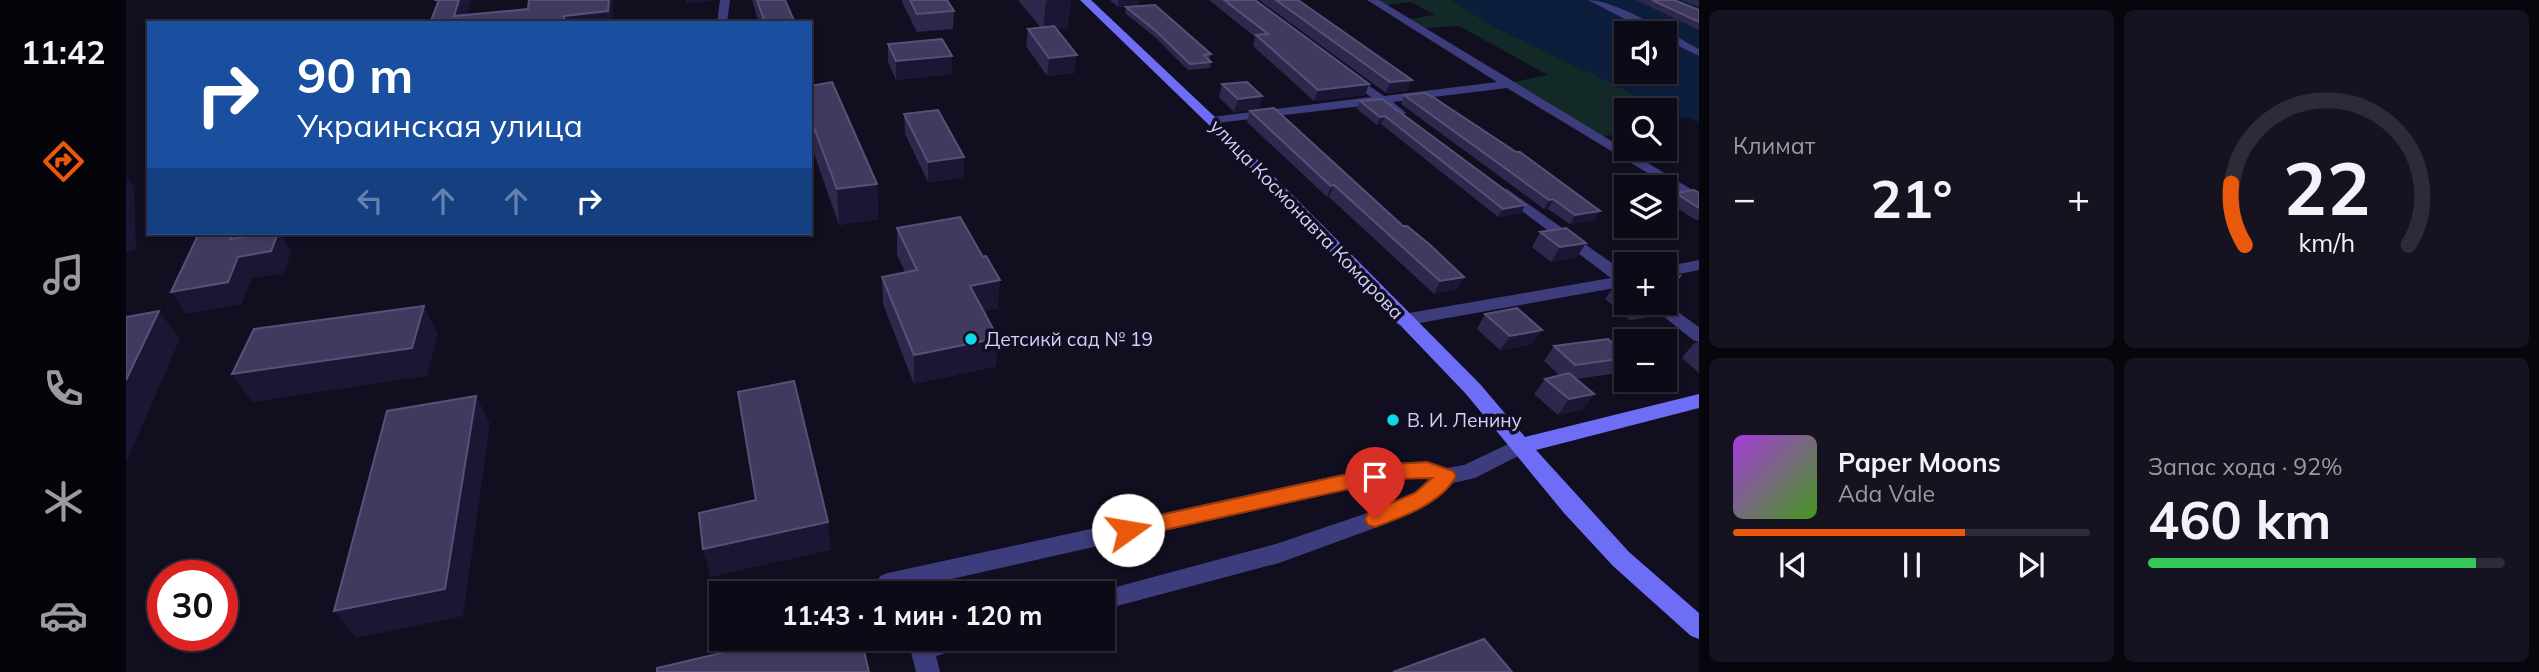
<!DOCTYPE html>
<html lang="ru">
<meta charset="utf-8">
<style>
:root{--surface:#0d0a18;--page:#161321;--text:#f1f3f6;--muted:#9a9aa2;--line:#2d2b37;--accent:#ea580c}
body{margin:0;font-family:Mulish,sans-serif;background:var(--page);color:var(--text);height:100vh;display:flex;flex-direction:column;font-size:26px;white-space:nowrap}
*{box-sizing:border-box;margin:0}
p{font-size:23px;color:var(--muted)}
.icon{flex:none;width:38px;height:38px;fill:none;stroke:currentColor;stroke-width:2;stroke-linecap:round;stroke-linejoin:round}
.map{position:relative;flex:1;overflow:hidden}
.details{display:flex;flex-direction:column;gap:10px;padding:10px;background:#07060d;width:840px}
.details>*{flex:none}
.banner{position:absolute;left:21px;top:21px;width:665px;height:214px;border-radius:0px;box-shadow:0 2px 5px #0004,0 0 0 2px var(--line);background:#1a4fa0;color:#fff;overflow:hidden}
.tools{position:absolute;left:1488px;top:21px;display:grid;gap:14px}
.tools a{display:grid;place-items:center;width:63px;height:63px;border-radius:0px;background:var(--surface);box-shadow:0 2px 5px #0004,0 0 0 2px var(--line);font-size:35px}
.speed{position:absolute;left:21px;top:560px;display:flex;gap:14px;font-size:35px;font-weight:700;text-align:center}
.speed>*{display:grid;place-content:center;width:91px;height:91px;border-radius:50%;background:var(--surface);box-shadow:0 2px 5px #0004,0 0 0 2px var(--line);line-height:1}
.speed .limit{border:10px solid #d22;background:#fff;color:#111}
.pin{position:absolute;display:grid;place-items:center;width:60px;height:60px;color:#fff;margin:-72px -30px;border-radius:50% 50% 50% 0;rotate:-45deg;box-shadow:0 0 7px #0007}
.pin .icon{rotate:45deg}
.me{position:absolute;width:77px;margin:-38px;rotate:77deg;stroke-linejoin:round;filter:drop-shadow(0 0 5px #0008)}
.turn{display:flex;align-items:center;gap:24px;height:147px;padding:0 35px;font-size:32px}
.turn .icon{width:91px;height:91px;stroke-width:2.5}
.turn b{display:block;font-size:49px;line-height:60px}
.lanes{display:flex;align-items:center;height:66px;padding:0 35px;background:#0003;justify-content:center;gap:35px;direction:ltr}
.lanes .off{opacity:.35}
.big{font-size:52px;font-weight:700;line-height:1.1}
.details .tile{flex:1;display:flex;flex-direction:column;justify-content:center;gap:10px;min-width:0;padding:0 24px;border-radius:10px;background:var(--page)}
.details .dial{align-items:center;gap:0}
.dial svg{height:182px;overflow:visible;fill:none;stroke:var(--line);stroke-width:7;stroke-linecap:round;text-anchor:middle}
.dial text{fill:var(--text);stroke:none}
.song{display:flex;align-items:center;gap:21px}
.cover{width:84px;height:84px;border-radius:10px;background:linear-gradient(135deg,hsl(280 70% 55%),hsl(100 70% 35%))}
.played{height:7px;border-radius:4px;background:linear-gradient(90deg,var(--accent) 65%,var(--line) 65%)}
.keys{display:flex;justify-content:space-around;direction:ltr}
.heat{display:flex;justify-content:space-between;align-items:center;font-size:38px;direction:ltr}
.charge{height:10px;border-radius:5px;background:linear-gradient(90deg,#34c759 92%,var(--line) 0)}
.details .tiles{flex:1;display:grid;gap:10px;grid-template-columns:repeat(2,1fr)}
.trip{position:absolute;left:583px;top:581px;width:406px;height:70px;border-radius:0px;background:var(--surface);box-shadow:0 2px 5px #0004,0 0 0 2px var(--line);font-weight:700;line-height:70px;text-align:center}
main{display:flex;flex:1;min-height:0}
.tab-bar{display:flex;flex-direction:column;width:126px;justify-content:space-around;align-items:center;background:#05040a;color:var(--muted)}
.tab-bar .icon{width:49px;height:49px}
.tab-bar .active{color:var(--accent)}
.tab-bar b{font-size:32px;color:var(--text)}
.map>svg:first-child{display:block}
.green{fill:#122928}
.water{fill:#0c1e3b;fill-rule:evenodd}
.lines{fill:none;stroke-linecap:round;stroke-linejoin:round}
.street{fill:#3d3c7c;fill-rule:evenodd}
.secondary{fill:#6e6df6;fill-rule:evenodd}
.wall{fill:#2e284c}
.shaded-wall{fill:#1b1633}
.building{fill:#403a5f;stroke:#575178;stroke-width:2}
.route{fill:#ea580c;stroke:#983908;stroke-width:2}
.poi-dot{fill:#0fd7e9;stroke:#110e20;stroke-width:2.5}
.labels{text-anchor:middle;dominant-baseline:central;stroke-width:7;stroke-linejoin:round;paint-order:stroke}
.street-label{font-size:19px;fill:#d4d0fc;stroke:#110e20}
.poi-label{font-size:19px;fill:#d4d0fc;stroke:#110e20;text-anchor:start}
</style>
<main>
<nav class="tab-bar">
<b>11:42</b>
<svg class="icon active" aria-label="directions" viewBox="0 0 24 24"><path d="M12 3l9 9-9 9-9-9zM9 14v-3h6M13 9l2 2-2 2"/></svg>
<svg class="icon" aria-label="music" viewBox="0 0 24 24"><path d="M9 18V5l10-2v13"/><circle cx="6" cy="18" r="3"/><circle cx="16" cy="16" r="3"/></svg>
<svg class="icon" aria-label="phone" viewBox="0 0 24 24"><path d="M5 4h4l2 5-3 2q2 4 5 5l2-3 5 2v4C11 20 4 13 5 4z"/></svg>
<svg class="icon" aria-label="climate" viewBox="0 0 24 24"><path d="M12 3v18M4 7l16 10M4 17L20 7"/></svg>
<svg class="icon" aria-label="car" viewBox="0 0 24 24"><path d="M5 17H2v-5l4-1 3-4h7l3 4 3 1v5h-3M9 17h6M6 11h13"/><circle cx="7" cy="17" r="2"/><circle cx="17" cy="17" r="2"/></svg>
</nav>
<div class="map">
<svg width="1573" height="672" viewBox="0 0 1573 672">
<rect width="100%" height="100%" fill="#110e20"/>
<!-- green -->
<path class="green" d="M1252,0h74l37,24 167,81 4,5h-34v24l-24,2 -89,-54 35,-7 -89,-49 -34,2 -16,-9 26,-4 -24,-13 -25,3z"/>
<!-- water -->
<path class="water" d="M1326,0h247v123l-8,-5 -27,-1v-7h-4l-4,-5 -167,-81zM1500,33h38v39h-38z"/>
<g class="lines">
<!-- street -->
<path class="street" d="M594,0h10l-3,23h-10z
M1241,0h12l320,194v10l-192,-116 -114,14 13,11 -6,4 -21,-13 -171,20v-6l4,-1 159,-20 -26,-19 -2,-2 6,-4 35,24 113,-14z
M1462,0c28,0 84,35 111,49v7l-35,-17v-6h-12z
M1381,189l119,84v13l-223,40 -6,-2 -3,-4 3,-4 6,-2 208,-36 -109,-82v-6z
M1573,260v10l-35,7v-10z
M1538,302l35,25v15l-6,-2 -46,-37z
M1395,438l7,3 3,5 -3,5 -53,27 -22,5 -24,21 -46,21 -104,38 -177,47v-17h-8l185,-50 88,-30 48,-21 15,-14 -36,1 -491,111 1,3h-23l-4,-10 3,-7 8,-3 506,-110 33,-2 20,7 17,-3z
M790,639h54l-3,8 -31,9 4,16h-24l-6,-24z"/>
<!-- secondary -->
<path class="secondary" d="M954,0h11l125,118 264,266 45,53 174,-43v14l-163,42 93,102 70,61v26l-8,-3 -78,-70 -49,-53 -98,-119 -258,-270z"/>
</g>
<!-- wall -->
<path class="wall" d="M626,0h33l10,23h-36z
M776,0h45l7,11 -1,18 -36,3 -15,-30z
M892,0h53l-4,28 -11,1 19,44 -28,3 -21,-30 2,-17 13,-1z
M984,0h29v5l-21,2z
M1083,0h46l110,95 -51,6 -61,-55 2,-9z
M1133,0h39l114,80 -5,11 -21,2z
M1510,0h38l25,10v20z
M1555,0h18v7z
M1000,7l85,47 -2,6 2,2 -1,6 -22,2 -32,-32 -31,-25z
M762,44l64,30 -56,6 -8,-18z
M684,59l3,26 64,99 1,35 -39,6 -29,-83z
M1096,84l37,25 -25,3 -15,-15z
M1278,95l191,125 -25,4 -22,-15h-4l-143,-105z
M1234,101l165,104 -4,8 -23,4 -117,-93 -4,1 -20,-16z
M1124,111l153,115 55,63 -24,5 -105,-97h-2l-80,-75z
M778,114l60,43v21l-36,4 -23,-48z
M1550,193h23v26l-3,1 -27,-17z
M771,228l101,80 -15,3 13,55 -82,18 -31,-80 -1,-27 23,-5 -8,-17z
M1414,232l37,25 -26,5 -19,-15z
M1554,276l-11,15 -5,6v-19z
M1500,283v20h38v-3l2,1 -11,15 -25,4 -25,-21 10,-14z
M1359,314l57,16 -10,14 -32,6 -23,-21z
M1573,342v31l-17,-15 12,-15z
M1428,346l72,9v7l-8,11 -42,6 18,15 -11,15 -25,6 -24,-21 11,-15 14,-4 -15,-14z"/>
<!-- shaded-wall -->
<path class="shaded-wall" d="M333,0h12l-7,23 -10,-7z
M483,0h4v23h-49v-7z
M560,0h26v1l-26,3z
M927,0h18l-4,28 -24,2 3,-29z
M993,0h20v5l-21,2z
M951,55l-2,18 -28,3 2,-18z
M826,56v18l-56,6v-19z
M684,62h1l3,29h-4z
M1286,80l-5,11 -21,2 4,-11z
M1243,84l-4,11 -51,6 4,-11z
M1136,96l-3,13 -25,3 4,-13z
M1259,116l-4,8 -4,1 3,-8z
M838,157v21l-36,4v-20z
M0,176l8,11 2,62 -10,3z
M751,184l1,35 -39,6 -2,-36z
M1208,185l-5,12h-2l4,-11z
M1427,199l-5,10h-4l5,-9z
M1399,205l-4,8 -23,4 5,-8z
M1474,211l-5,9 -25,4 5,-9z
M107,233h15l4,6 27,-6 12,19 -7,21 -32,5 -10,26 -56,10 -15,-22 59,-53z
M1460,243l-9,14 -26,5 9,-15z
M1338,277l-6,12 -24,5 6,-13z
M874,280l-2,28 -30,6 2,-28z
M298,306l14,28 -11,42 -175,26 -20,-28z
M33,311l21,28 -54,124v-83z
M1416,330l-10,14 -32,6 10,-14z
M872,338l-2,28 -82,18v-29z
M1468,394l-11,15 -25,6 11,-16z
M350,396l14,28 -27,192 -107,22 -22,-27z
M702,522l3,28 -121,27 -7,-28z"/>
<!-- building -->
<path class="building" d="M308,0h25l-5,16 74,-7 1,-9h80l-1,11 -44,5v7h-134l9,-23z
M631,0h28l10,23h-30z
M784,0h37l7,11 -37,3z
M1098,0h31l114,84 -51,6 -62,-55 12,-1z
M1150,0h22l114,80 -22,2z
M1526,0h22l25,10v12z
M1029,5l56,49 -7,1 7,7 -21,2 -33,-32 -31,-25z
M928,26l23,29 -28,3 -21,-29z
M816,39l10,17 -56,5 -8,-17z
M706,82l45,102 -40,5 -27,-72v-31z
M1121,82l15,14 -24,3 -16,-15z
M1299,93l8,4 83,55h4l80,59 -25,4 -22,-16 -4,1 -145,-105z
M1256,99l143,106 -22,4 -118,-93 -5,1 -20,-16z
M1148,108l129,118h4l22,18 35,33 -24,4 -106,-96 -3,1 -81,-75z
M812,110l26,47 -36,5 -24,-48z
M1568,190l5,3v15l-23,-15z
M834,217l23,40 3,-1 14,24 -30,6 28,52 -84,17 -32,-78 35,-7 -20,-42z
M1440,228l20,15 -26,4 -20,-15z
M73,233h34l-3,6 39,-6h9l-7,18 -33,6 -10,25 -57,10z
M1554,276l-7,9 -9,1v-8z
M1500,283v10l-11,-8z
M1512,303h18l-16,2z
M298,306l-12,42 -180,26 22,-45z
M1391,308l25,22 -32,6 -25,-22z
M33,311l-33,69v-63z
M1482,339l18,16v3l-51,7 -21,-19z
M1443,373l25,21 -25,5 -24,-20z
M668,381l34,141 -125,27 -4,-36 57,-13 -18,-108z
M350,396l-31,193 -111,22 53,-200z
M655,639h80l8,33h-212v-4z
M1358,639l28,33h-119z"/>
<!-- route -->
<path class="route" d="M1301,462l26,9 3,5c-14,27 -53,41 -81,51l-7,-2 -3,-6 3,-6 47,-20 17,-15 -38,1 -266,59 -7,-2 -3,-6 3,-6 7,-2 266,-58z"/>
<!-- markers -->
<g class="poi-dot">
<circle cx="845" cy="339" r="7"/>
<circle cx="1267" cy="420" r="7"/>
</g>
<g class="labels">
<!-- street labels -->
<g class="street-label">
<text transform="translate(1181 219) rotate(46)">улица Космонавта Комарова</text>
</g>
<!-- poi labels -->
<g class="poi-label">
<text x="859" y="339">Детсикй сад № 19</text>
<text x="1281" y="420">В. И. Ленину</text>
</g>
</g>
</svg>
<div class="tools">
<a><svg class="icon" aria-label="sound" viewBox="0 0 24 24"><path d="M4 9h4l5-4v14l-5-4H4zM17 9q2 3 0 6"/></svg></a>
<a><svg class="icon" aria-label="search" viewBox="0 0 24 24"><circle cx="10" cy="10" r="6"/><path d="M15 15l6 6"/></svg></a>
<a><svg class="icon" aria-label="layers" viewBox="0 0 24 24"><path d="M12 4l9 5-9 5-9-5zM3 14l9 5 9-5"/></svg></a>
<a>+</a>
<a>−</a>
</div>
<div class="speed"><div class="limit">30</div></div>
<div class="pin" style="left:1249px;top:519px;background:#d93025"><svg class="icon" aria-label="arrive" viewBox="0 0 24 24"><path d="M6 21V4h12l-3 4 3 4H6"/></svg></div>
<svg class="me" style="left:1002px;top:530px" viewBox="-20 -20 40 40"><circle r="19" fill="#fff"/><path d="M0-13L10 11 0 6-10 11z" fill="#ea580c"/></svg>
<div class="trip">11:43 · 1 мин · 120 m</div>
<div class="banner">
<div class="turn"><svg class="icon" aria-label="right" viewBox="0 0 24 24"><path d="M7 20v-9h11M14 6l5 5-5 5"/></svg><div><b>90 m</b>Украинская улица</div></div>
<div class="lanes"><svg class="icon off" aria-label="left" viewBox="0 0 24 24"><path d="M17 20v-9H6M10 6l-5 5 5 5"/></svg><svg class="icon off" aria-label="ahead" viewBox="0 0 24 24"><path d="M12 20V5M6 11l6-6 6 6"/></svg><svg class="icon off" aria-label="ahead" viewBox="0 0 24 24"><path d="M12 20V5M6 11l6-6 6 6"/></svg><svg class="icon" aria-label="right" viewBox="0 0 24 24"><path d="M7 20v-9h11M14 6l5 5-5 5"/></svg></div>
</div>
</div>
<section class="details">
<div class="tiles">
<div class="tile"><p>Климат</p>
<div class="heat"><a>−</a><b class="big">21°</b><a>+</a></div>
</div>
<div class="tile dial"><svg viewBox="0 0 100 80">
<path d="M14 69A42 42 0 1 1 86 69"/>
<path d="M14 69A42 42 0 0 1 8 42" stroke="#ea580c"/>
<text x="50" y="56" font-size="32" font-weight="700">22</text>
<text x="50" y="72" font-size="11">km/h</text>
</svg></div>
<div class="tile">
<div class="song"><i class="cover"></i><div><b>Paper Moons</b><p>Ada Vale</p></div></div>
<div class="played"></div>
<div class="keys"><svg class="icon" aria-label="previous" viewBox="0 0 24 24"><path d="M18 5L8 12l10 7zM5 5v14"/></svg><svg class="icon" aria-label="pause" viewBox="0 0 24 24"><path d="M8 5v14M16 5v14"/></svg><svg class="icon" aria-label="next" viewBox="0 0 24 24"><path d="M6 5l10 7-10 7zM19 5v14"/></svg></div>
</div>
<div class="tile"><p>Запас хода · 92%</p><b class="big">460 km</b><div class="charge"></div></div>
</div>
</section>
</main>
